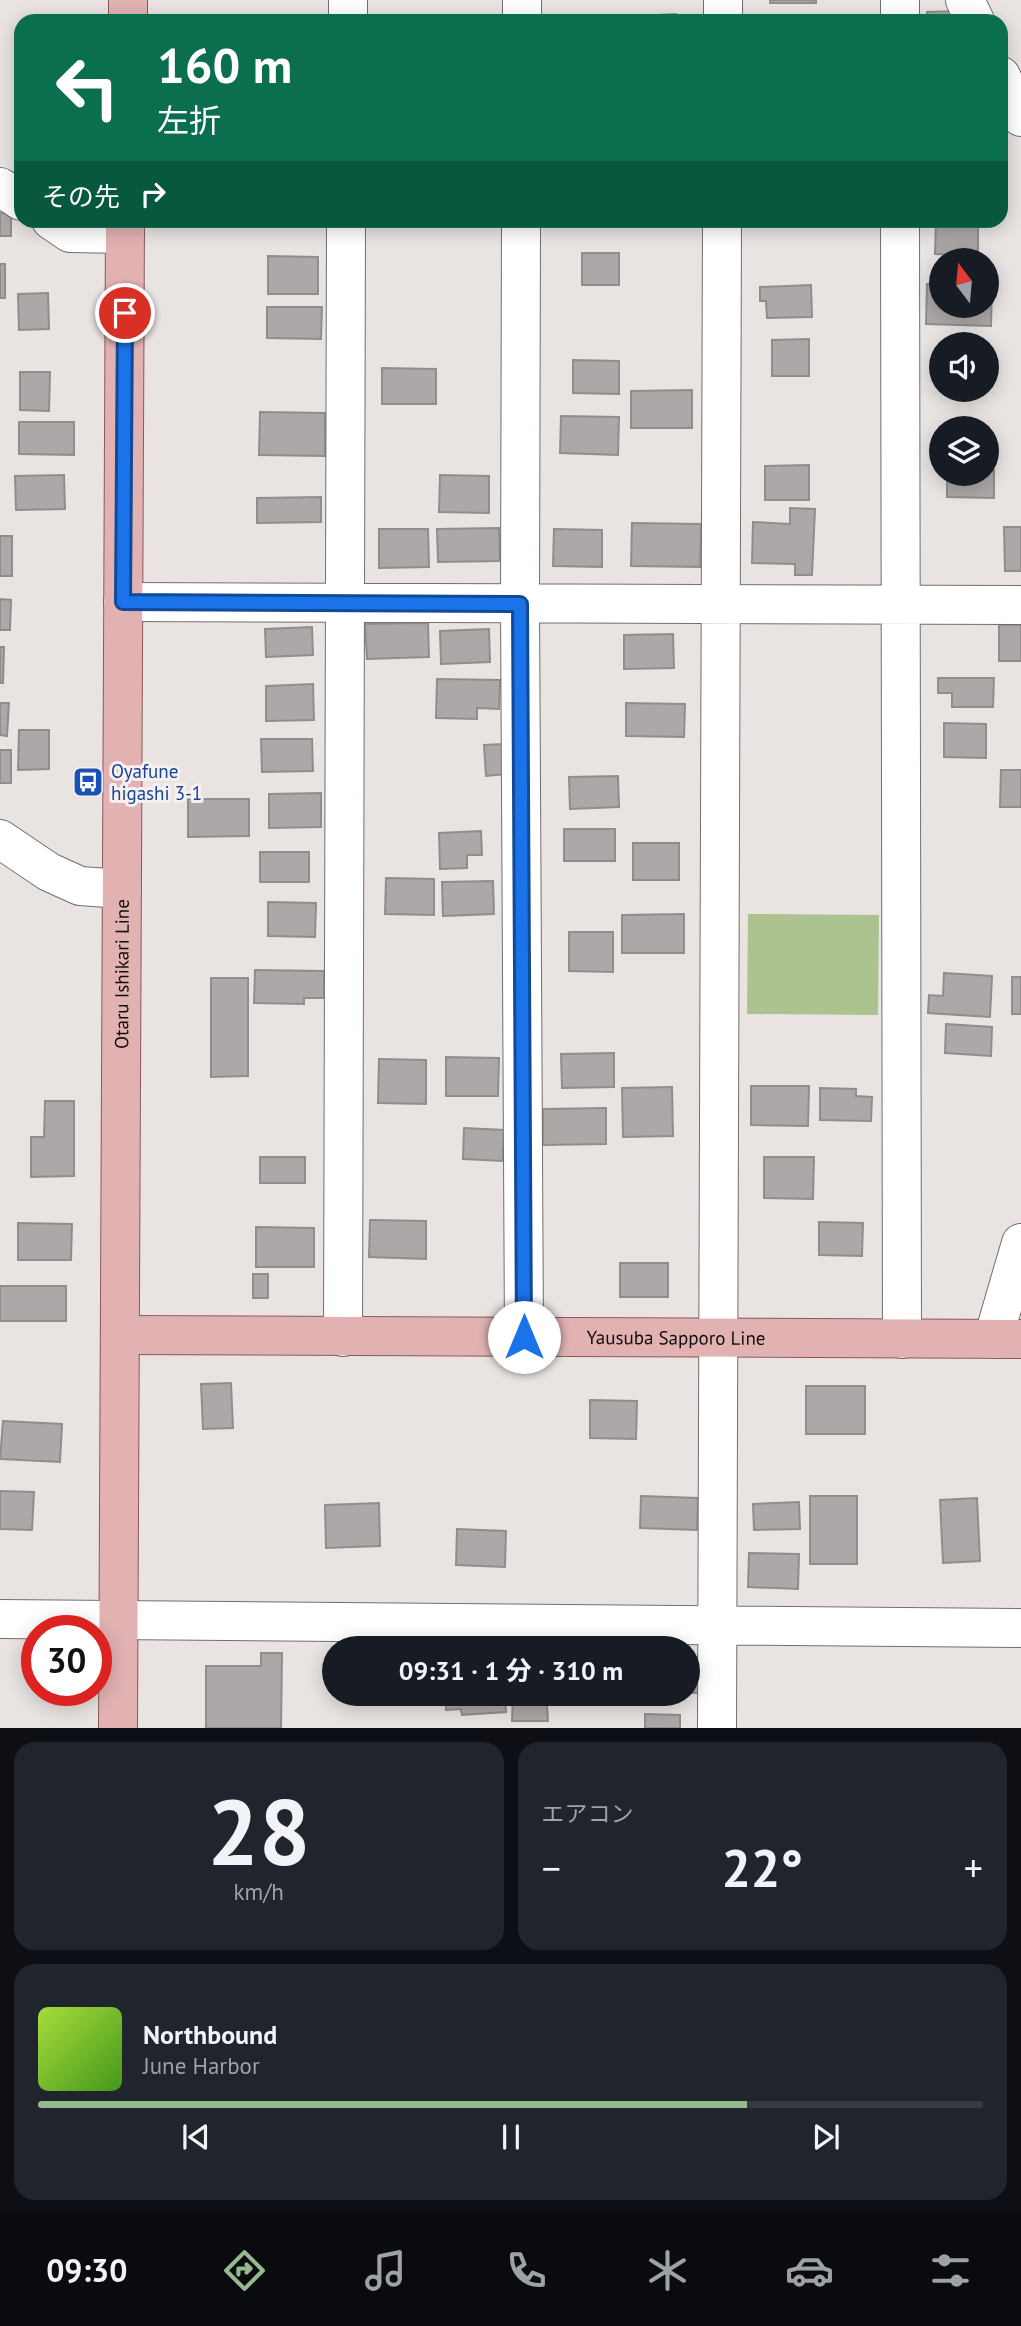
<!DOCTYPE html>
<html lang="ja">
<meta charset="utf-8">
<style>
:root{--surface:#171b24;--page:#20242c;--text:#f1f3f6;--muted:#9ea1a6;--line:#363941;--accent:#97b990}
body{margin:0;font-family:"PT Sans","Noto Sans JP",sans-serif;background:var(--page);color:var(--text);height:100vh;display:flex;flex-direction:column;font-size:26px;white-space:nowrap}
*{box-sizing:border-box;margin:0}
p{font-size:23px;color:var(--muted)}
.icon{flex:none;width:38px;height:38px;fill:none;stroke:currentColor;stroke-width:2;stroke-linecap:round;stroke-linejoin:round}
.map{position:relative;height:1728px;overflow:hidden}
.side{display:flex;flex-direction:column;gap:14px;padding:14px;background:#0d0f14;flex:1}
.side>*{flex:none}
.hud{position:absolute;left:14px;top:14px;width:994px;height:214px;border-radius:21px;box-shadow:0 4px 18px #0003;background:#0b6e4f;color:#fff;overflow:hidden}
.needle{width:46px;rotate:344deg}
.tools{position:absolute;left:929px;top:248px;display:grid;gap:14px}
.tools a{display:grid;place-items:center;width:70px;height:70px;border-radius:50%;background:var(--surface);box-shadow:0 4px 18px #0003;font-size:35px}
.speed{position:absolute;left:21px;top:1615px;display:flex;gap:14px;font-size:35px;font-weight:700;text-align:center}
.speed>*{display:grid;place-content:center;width:91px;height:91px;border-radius:50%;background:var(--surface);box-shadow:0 4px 18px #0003;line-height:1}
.speed .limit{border:10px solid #d22;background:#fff;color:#111}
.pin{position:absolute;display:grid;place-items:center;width:60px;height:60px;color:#fff;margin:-30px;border:4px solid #fff;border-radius:50%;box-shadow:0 2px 7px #0007}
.me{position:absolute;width:77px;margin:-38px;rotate:0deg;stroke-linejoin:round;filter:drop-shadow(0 0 5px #0008)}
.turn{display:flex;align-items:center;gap:24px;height:147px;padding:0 28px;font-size:32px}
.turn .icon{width:91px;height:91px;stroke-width:2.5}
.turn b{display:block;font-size:49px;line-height:60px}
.then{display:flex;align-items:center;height:66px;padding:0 28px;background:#0003;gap:14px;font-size:26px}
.big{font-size:52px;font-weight:700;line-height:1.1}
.side .widget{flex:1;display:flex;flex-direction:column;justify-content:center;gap:10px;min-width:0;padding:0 24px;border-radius:21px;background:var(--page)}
.side .dial{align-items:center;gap:0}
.dial b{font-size:91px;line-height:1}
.song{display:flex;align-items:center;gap:21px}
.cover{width:84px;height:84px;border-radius:10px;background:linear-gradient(135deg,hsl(80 70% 55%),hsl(100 70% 35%))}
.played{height:7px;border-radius:4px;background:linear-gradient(90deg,var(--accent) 75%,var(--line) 75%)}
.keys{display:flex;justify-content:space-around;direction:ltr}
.heat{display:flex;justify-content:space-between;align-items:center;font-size:38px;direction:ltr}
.side .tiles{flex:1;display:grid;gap:14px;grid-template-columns:1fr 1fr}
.widget:last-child{grid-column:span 2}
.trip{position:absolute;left:322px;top:1636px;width:378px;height:70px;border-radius:35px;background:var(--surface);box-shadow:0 4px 18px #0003;font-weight:700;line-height:70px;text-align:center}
.tabs{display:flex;height:112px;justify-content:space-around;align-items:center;background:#090b0e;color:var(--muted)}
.tabs .icon{width:49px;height:49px}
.tabs .on{color:var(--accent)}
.tabs b{font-size:32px;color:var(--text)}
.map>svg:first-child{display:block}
.green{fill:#acc28f}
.building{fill:#ada8a8;stroke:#928d8d;stroke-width:2}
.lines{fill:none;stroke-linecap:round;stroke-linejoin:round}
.minor-casing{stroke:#736f6d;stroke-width:40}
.major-casing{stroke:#8c5859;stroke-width:40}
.minor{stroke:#fff;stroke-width:38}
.major{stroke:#e2b2b3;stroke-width:38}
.route-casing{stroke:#114b97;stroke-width:18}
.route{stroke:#1a73e8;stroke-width:12}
.labels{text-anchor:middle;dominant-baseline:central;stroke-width:6;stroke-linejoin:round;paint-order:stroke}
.transit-label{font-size:19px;fill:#164399;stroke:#f6f1ef;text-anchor:start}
.street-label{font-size:19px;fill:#110f0e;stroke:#f6f1ef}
</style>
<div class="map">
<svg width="1021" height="1728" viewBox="0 0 1021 1728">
<rect width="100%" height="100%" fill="#e9e4e2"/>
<!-- green -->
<path class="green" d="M748,914l131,1 -1,100 -131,-1z"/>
<!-- building -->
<path class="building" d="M770,0h46v3h-46z
M958,11l1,10h-32v-9z
M676,14l1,7h-40v-5z
M0,213l11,1v22h-11z
M936,220h42v35l-43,-1z
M582,253h37v32h-37z
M268,256l50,1v37h-50z
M0,264h5v34h-5z
M927,284h15v22h45v-20h5l-1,40 -65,-2z
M811,285l1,32 -45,1 -1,-17h-6v-14z
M48,293l1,36 -30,1 -1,-36z
M267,307h55l-1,32 -54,-1z
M809,339v37h-37v-36z
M573,360l46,1v33l-46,-1z
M382,368l54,1v35h-54z
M20,372h30l-1,39 -29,-1z
M692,390v38h-61v-37z
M260,412l65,1v43l-66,-1z
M561,416l58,1 -1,38 -58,-2z
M19,422h55v33l-55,-1z
M809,465v35h-44v-34z
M987,470h7v28l-47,-1v-23h40z
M64,475l1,34 -49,1 -1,-34z
M440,475l49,1v37l-50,-1z
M321,497v25l-64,1v-25z
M790,508l25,1 -3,66h-17v-11l-43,-1 1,-41 37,2z
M632,523l69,1 -1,43 -69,-1z
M1004,527h17v44h-16z
M499,528l1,33 -62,1 -1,-33z
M379,529h49l1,38 -50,1z
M554,529l48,1v37l-49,-1z
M0,536h12v40h-12z
M0,599l11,1 -1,30h-10z
M428,623l1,34 -62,2 -2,-35z
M999,625h22v36h-22z
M312,627l1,28 -47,2 -1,-28z
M489,629l1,33 -49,2 -1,-33z
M673,634l1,34 -50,1v-34z
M0,647h4l-1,36h-3z
M938,678h56l-1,29h-41v-14h-14z
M437,679l63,1 -1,29 -22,-1v11l-41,-1z
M313,684l1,36 -48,1v-35z
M0,703h9l-2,33 -7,-1z
M626,703l59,1 -1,33 -58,-1z
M944,723l42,1v34l-42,-1z
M19,730h30v39l-31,1z
M261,739h51l1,32 -51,1z
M503,744l3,30 -20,2 -2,-31z
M0,750h11v33h-11z
M1001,770h20v37h-21z
M618,776l1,31 -49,2 -1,-32z
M321,793v34l-52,1v-34z
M188,799h61v37l-61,1z
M564,829h51v32h-51z
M481,831l1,24h-15v13l-27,1 -1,-36z
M633,843h46v37h-46z
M260,852h49v30h-49z
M386,878l48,1v36l-49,-1z
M493,881l1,33 -51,2 -1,-34z
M268,902l48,1 -1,34 -47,-1z
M684,914v39h-62v-38z
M569,932h44v40l-44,-1z
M255,970l69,1v27h-20v6l-50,-1z
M944,973l48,3 -2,41 -62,-4 1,-18 14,1z
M1012,977h9v37h-9z
M211,978h37v98l-37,1z
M946,1024l46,3 -1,29 -46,-3z
M614,1053v34l-52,1 -1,-34z
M446,1057l53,1 -1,38h-52z
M379,1059l47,1v44l-48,-1z
M751,1086h58l-1,40 -57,-1z
M672,1087l1,49 -50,1 -1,-49z
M820,1088l36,1v7l16,1 -1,24 -51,-1z
M45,1101h29v75l-43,1v-40h13z
M606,1108v36l-63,1v-36z
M464,1128l40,2 -1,31 -40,-2z
M260,1157h45v26h-45z
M764,1157h50l-1,42 -49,-1z
M370,1220l56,1v38l-57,-2z
M819,1222l44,1 -1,33 -43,-1z
M18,1223l54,1 -1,36h-53z
M256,1227l58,1v39h-58z
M620,1263h48v34h-48z
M253,1274h15v24h-15z
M0,1286h66v35h-66z
M231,1383l2,45 -30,1 -2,-45z
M806,1386h59v48h-59z
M590,1400l47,1 -1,38 -46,-1z
M3,1421l59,3 -2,38 -60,-3z
M0,1491l34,1 -2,38 -32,-1z
M641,1496l57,2 -1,32 -57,-2z
M810,1496h47v68h-47z
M977,1498l3,63 -37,2 -3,-63z
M799,1502l1,27 -46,1 -1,-26z
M379,1503l1,43 -54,2 -1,-43z
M457,1529l49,2 -1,36 -49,-2z
M749,1553l50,1 -1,35 -50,-2z
M261,1653h21l-1,75h-75v-62h55z
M688,1657h11v36h-11z
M445,1694h60l1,18 -44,3 -1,-6 -15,1z
M513,1694h41v10l-7,1 1,16h-36z
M645,1714l35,1v13h-35z"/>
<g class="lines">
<!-- minor casing -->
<g class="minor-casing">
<path id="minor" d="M965,0l10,21
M348,21v-21
M522,21v-21
M723,21v-21
M900,21v-21
M1001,76l20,41
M0,187l21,14
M51,220l19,13 55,1
M521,220l-1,384 4,733
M900,220l2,1119
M123,602l898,3
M0,839l49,33 31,14 42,3
M343,1337l3,-1117
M993,1339l28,-96
M0,1619l1021,9
M717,1728l5,-1508"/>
</g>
<!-- major casing -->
<g class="major-casing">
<g id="major">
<path d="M128,21v-21"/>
<path id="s1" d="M120,1335l901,4"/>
<path id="s2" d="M118,1728l7,-1508"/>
</g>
</g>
<!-- minor -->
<use href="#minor" class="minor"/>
<!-- major -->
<use href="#major" class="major"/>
</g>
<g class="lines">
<!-- route casing -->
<g class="route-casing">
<path id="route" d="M125,313l-2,289 397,2 4,733"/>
</g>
<!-- route -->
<use href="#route" class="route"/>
</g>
<!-- icons -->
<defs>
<g id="bus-square" transform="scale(1.575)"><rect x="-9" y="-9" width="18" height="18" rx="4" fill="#1a4fb4" stroke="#f6f1ef"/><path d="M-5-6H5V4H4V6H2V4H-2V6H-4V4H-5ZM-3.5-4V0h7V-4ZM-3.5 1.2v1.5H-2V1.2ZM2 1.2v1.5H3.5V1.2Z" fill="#fff"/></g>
</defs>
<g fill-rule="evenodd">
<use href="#bus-square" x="88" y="782"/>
</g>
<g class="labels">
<!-- transit labels -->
<g class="transit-label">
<text x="111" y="771">Oyafune<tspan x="111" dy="22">higashi 3-1</tspan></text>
</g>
<!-- street labels -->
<g class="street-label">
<text stroke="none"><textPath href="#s2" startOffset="754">Otaru Ishikari Line</textPath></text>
<text stroke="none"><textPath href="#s1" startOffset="556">Yausuba Sapporo Line</textPath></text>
</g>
</g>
</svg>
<div class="tools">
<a><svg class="needle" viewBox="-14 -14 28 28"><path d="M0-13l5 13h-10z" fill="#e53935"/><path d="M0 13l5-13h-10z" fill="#9ea1a6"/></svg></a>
<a><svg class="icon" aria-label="sound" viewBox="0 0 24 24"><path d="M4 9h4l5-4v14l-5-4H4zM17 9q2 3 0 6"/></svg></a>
<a><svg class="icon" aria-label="layers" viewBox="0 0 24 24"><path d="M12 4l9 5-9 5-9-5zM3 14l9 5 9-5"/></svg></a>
</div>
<div class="speed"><div class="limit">30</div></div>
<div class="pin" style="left:125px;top:313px;background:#d93025"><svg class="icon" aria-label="arrive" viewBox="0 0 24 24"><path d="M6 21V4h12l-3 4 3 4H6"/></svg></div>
<svg class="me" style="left:524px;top:1337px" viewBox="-20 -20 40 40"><circle r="19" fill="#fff"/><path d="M0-13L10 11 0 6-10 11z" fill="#1a73e8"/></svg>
<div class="trip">09:31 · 1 分 · 310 m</div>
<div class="hud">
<div class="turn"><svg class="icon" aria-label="left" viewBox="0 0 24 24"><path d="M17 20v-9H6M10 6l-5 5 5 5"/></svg><div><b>160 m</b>左折</div></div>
<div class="then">その先<svg class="icon" aria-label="right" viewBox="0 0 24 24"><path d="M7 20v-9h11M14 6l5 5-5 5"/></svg></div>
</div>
</div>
<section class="side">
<div class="tiles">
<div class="widget dial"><b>28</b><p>km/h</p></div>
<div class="widget"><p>エアコン</p>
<div class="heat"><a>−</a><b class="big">22°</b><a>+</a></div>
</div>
<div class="widget">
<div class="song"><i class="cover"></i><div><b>Northbound</b><p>June Harbor</p></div></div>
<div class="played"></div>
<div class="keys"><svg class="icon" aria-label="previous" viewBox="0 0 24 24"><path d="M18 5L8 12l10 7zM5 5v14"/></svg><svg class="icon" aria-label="pause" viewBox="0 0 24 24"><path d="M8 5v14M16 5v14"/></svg><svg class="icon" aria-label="next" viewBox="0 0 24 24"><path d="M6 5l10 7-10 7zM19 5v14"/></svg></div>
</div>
</div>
</section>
<nav class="tabs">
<b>09:30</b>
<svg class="icon on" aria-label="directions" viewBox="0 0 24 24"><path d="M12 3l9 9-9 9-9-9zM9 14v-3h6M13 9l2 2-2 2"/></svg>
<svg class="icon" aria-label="music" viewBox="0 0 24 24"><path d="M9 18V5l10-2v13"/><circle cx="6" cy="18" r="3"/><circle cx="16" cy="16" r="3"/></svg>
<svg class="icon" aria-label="phone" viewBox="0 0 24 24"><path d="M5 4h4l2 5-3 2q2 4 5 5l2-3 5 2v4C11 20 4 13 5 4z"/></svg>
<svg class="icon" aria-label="climate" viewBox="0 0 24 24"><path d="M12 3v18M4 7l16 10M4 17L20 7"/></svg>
<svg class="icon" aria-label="car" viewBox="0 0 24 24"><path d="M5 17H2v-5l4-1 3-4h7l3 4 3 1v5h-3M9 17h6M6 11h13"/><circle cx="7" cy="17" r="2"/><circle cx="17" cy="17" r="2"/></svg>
<svg class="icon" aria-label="filters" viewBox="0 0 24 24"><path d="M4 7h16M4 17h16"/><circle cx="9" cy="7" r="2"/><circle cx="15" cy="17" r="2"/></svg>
</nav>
